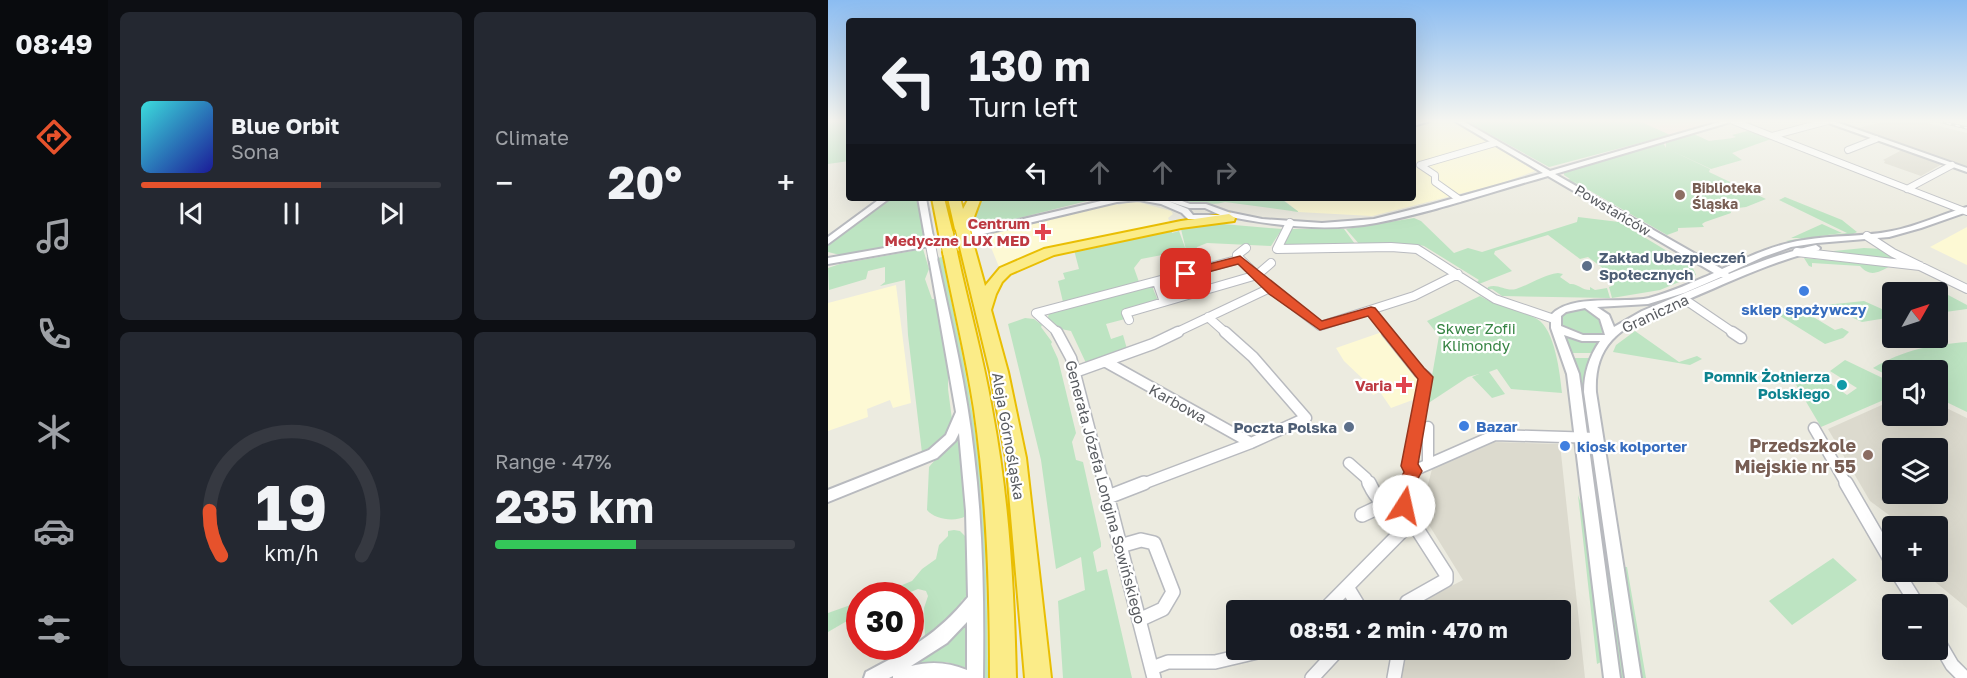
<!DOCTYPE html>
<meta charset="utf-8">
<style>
:root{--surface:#171b24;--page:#242831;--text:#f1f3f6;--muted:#9ea1a6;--line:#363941;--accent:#e6522c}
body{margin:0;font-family:"Golos Text",sans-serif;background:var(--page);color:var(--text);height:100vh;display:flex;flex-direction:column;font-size:22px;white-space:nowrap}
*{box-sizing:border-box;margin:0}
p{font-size:20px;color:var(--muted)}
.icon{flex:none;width:33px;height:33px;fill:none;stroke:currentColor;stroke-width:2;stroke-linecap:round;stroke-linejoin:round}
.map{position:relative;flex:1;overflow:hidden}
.drawer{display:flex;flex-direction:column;gap:12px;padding:12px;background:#0d0f14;width:720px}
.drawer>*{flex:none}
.guide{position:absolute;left:18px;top:18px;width:570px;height:183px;border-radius:6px;box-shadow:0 6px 24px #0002;background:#171b24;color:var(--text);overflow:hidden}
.needle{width:39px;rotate:51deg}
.buttons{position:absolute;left:1054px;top:282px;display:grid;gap:12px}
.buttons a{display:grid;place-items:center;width:66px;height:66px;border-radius:6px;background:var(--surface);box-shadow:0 6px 24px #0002;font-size:30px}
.speed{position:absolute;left:18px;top:582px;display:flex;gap:12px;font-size:30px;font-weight:700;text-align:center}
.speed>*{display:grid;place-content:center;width:78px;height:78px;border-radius:50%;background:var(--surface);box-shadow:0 6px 24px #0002;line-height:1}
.speed .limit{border:9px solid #d22;background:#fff;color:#111}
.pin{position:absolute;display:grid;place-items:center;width:51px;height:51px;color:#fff;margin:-26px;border-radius:12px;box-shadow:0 3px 9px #0006}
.me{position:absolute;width:66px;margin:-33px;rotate:10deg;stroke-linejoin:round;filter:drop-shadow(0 0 4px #0008)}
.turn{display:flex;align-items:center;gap:21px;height:126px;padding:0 24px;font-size:27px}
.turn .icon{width:78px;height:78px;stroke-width:2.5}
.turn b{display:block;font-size:42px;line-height:51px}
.lanes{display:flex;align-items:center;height:57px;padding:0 24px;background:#0003;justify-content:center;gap:30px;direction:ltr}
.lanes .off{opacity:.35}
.big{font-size:45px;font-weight:700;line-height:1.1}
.drawer .widget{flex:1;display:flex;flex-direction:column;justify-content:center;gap:9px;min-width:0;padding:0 21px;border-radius:9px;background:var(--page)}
.drawer .dial{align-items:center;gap:0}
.dial svg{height:156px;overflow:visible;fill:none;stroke:var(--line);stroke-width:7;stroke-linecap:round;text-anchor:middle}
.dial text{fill:var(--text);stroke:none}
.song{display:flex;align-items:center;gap:18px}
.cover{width:72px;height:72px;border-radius:9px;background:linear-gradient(135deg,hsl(180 70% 55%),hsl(240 70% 35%))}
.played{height:6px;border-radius:3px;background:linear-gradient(90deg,var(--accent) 60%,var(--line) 60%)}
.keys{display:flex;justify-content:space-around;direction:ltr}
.heat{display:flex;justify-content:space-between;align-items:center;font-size:33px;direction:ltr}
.charge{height:9px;border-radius:4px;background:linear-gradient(90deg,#34c759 47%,var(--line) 0)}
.drawer .tiles{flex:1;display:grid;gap:12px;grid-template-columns:repeat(2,1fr)}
.trip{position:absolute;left:398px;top:600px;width:345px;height:60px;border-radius:6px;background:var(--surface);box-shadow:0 6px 24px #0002;font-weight:700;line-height:60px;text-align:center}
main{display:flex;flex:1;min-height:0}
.tab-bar{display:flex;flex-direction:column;width:108px;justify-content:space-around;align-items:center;background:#090b0e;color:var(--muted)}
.tab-bar .icon{width:42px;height:42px}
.tab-bar .on{color:var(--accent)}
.tab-bar b{font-size:27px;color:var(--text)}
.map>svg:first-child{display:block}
.commercial{fill:#fdf9d4}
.education{fill:#dcdace;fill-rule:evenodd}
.medical{fill:#fae2db}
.green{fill:#bde4c2}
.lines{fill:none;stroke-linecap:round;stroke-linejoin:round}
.minor-far3-casing{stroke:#b8babf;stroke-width:8}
.minor-far2-casing{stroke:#b8babf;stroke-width:10}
.minor-far1-casing{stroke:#b8babf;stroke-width:13}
.minor-casing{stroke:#b8babf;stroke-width:16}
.tertiary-casing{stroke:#b8babf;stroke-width:4}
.motorway-casing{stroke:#e9be03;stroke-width:4}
.minor-far3{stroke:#fff;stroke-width:6}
.minor-far2{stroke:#fff;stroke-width:8}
.minor-far1{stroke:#fff;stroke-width:10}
.minor{stroke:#fff;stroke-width:13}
.tertiary{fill:#fff;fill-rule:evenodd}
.motorway{fill:#fbec88;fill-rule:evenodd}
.rail-casing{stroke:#b4b5b5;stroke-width:3}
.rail{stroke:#fff;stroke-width:1.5;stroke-dasharray:4.5;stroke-linecap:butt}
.tertiary-bridge-casing{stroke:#b8babf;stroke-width:11;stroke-linecap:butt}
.motorway-bridge-casing{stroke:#e9be03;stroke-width:16;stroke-linecap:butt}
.tertiary-bridge{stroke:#fff;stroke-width:9}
.motorway-bridge{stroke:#fbec88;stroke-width:14}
.route{fill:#e6522c;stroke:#96351d;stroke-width:1.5}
.education-dot{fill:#8d6e63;stroke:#fff;stroke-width:2}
.health-dot{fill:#e0444e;stroke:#fff;stroke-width:2}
.service-dot{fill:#5c6f8a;stroke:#fff;stroke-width:2}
.shop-dot{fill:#3f7fe0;stroke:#fff;stroke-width:2}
.culture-dot{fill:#0f9aa8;stroke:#fff;stroke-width:2}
.labels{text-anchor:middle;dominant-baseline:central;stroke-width:4.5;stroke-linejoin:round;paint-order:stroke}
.far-education-label{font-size:14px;font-weight:bold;fill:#785e54;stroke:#fff;text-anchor:start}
.far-street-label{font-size:14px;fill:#595c61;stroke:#fff}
.health-label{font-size:15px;font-weight:bold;fill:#be3a42;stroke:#fff;text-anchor:end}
.service-label{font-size:15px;font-weight:bold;fill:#4e5e75;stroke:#fff;text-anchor:start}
.shop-label{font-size:15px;font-weight:bold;fill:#366cbe;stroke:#fff;text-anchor:start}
.street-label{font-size:15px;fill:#595c61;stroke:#fff}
.park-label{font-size:15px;fill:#368443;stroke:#fff}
.culture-label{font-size:15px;font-weight:bold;fill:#0d838f;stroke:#fff;text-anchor:end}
.near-education-label{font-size:18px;font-weight:bold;fill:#785e54;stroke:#fff;text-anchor:end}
</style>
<main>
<nav class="tab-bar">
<b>08:49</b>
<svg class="icon on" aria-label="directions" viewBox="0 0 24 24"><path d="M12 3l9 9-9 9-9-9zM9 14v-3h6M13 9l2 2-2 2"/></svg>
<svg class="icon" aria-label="music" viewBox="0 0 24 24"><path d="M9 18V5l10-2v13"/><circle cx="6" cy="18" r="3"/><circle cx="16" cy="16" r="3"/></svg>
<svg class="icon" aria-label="phone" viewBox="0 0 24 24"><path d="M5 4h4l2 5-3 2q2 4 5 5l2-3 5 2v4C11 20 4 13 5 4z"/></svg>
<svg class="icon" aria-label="climate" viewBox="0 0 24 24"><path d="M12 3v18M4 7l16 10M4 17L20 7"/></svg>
<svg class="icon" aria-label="car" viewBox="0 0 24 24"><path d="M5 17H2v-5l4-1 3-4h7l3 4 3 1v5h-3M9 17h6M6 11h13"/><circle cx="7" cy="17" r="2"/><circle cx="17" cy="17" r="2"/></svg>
<svg class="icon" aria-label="filters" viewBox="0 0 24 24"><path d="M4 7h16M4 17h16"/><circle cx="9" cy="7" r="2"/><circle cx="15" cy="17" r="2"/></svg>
</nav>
<section class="drawer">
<div class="tiles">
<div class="widget">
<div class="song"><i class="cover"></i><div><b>Blue Orbit</b><p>Sona</p></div></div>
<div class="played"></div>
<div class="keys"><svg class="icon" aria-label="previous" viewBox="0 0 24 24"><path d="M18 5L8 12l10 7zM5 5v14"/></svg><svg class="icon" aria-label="pause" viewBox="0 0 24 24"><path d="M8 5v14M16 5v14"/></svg><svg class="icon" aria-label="next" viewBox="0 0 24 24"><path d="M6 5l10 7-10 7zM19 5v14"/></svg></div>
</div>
<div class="widget"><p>Climate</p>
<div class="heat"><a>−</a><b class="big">20°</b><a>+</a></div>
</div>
<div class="widget dial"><svg viewBox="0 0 100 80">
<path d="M14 69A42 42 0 1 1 86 69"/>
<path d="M14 69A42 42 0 0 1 8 46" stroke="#e6522c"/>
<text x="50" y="56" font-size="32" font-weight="700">19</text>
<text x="50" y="72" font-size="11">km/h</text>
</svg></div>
<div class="widget"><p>Range · 47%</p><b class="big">235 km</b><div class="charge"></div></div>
</div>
</section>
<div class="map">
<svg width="1139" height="678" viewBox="0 0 1139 678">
<rect width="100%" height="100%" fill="#ecebe0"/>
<!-- commercial -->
<path class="commercial" d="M609,121h18l80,50 -36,13 -127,32 -74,-4 -16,-14h131v-70z
M306,201l37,10 2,3 -5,4 3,6 -172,43 -13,-32 130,-32 2,2z
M1139,227v38l-37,-18z
M68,285l15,118 -18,5 -3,-8 -23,9 1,8 -40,14v-128z
M557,331l37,47 -4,20 -27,10 -11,-16 -7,3 -9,-15 -20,-19 -8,-13z"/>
<!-- education -->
<path class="education" d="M1059,121h32l48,12v34l-113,-38z
M1074,150l40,14 -21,12 -37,-13 1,-2 -2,-1z
M1065,400v16h45v-12l29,14v190l-44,-36h15v-46h-45v14l-8,-14 5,-5 -1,-6 -19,-14 -42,-72zM1065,448h45v46h-45z
M665,442l67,2 25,234h-186l4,-28h157v-40h-150v-3l53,-27 -42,-68 11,-43z"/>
<!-- medical -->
<path class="medical" d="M811,121h82l-51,14z"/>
<!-- green -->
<path class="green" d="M0,121h21v40l-21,3z
M638,121h173l31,14 -121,32z
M923,130l20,9 -39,14 10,7 -31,9 -43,-20 42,20 -1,3 57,27 -20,8 -16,2 1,4 -26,9 -3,2 2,3 -26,1v3l-11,4 -94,-54 27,19 -34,-20 4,-1 -6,-4v-3l99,-29 3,5v-6l28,-8 15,7c9,-2 18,-1 27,-4l-4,-2z
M957,197l57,23 15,12 -4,2 -63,8 -4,-1 16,-3h-11l31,-14 20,9 -29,4 34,-4 -68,-33z
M61,198h28l7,39 -1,4 -83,14 -12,-3v-7l3,-4z
M151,198h120l-124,31 -3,-11z
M347,198h105l19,14 -74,-10c-11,4 -37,1 -50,-4z
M750,217l41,5 73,44 4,9 -36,15 -48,8 -3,-11 5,-2 -3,-3 3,-4 -2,-3 -24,-18 -8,2 -32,-24 -53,16 -1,3 18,17 -33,13 -3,-1 3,-3 -55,-34 -9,-2 -55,1 -14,-16 68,-11 7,3 33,32 14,-5 14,4 95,-30z
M383,223l71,6 -11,17 -64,-3 -10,4 -1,4h5l-23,1 -37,7 -7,9 5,14 -76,20 -5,-21 7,-2 -2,-6 16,-4 -5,-19 98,-20v3l7,-2 7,19 -5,-21z
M463,229h53l11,15 -72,3z
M1036,248l19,1 15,9 2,4 -76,-10z
M95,249l6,20 -4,10 7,20h4l12,64v26l5,38 -21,24 -104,42v-4l94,-36 -14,-118 -3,-55 -25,6 5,-4v-15l-17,4 -2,8 -37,11 -1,-22 12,-4z
M114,257c13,62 27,125 35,188 9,78 10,155 11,233h-6c-2,-65 -1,-131 -5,-196 -6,-75 -22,-150 -39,-224z
M976,258l87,8c-13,6 -20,12 -31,0l-48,-3v4l-3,-1z
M730,273l5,1 -3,3 10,7c7,-1 12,6 20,6v-3l5,3 12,-2 3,10 -108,-2 -10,-7 -5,1 1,-3c10,-4 18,5 28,2 15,-5 27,-14 42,-16z
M324,286l6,15 -36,10 3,8 -19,5 5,15 12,-4 4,14 -32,10v4h-9l-15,-32 -10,-2 -13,-11 1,-6z
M1107,288l32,17v4l-29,4v-21h-11z
M652,296c18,11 39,13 57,23 18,10 23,55 25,74l-51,-4 -14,-20 -8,3 16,22 -13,4 -20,-21 7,-3 -11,3 -41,27 12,-68 -12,-15z
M1036,301l29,13v3l-31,5 -37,-17z
M969,305l13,3 -5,4 30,18 7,-2 7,4 -6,6 -18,6 -45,-28 2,-4z
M750,308l14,2 11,8 2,12c-13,13 -28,3 -42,-2l-4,-8 4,-8z
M197,318l9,1 8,6 -1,2 11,15 -1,2 7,15 18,74 -4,9 4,18 7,2 18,81v4l-8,5 4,20 10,-3 25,109h-69l-5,-77 27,-11 -4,-33 -25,12 -15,-109 -33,-136z
M807,331l44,31 18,-6 5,3 -12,6 -77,-13 3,-7z
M736,335l18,6 18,-1 -7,13h-21z
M1139,342v70l-29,-14v-28h-45v8l-20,-10c33,-19 57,-23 94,-26z
M746,358h16l-5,25 5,49 -4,-1z
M1017,360l48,23v13l-72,31 -26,-44 25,-7 27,19 10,-7 -27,-17z
M130,433l8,83c-10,6 -31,4 -39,-6l2,-43z
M759,449l6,1 33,228h-7z
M750,495l6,17 19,149 -6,3z
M126,530l6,1 7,7 1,47 -2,14 -4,1 -8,15 -29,25 -1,-32 4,-12 -2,-5 -8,-2 -15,6 -28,1 37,-15 10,-12 14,-10 3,-14 9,-9v-5z
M1005,558l24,22 -65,45 -23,-24z
M796,567h3l19,111h-5z
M31,602v12l-31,18v-19z
M140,620l-1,48 -21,-6 -15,1 -49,15z"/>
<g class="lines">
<!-- minor-far3 casing -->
<g class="minor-far3-casing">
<path id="minor-far3" d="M905,121l234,91
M944,136l56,-15
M1020,150l28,-11
M1079,189l45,-24
M631,199l-24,-17v-7l-15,-10 75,-22"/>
</g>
<!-- minor-far2 casing -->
<g class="minor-far2-casing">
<path id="minor-far2" d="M462,223l-13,26 114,-2 26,2 78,50 59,20
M1039,236l26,17 74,36
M418,248l-9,7 3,4 30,29 50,38 94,-30 44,-22
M969,252l123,14
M329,282l7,20
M856,299l50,34
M543,311l18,22
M380,317l18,16
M301,320l-3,-7 131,-38 14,-12
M230,333l-22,-20 204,-54
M347,333l95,-45"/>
</g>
<!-- minor-far1 casing -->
<g class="minor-far1-casing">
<path id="minor-far1" d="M229,332l14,26 33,127
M559,332l32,40 7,5 -17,89 4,5
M904,332l9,6
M278,362l145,81
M247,372l78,-28 25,-12
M600,427v37
M986,428l33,57
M521,463l17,15 3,7
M312,485l111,-42 55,-25 -53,-61 -28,-25
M578,485l7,-14 82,-36 102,3"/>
</g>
<!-- minor casing -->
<g class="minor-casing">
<path id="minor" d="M276,483l50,195
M541,483c10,21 12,18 33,16
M1018,483l47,81
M280,497l36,-14
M534,515l17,-8 3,-6
M292,546l21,-6 13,3 19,49 -10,17 -24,11
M1069,572l20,32
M519,587l14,23
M496,610l88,-89 -8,-20 2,-18
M578,610l1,-8 39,-22v-6l-34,-53
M1110,641l14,24 13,13
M324,668l16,-6h47l51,-12
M484,678l26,-28
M566,678l5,-28"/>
</g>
<!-- tertiary casing -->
<g class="tertiary-casing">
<path id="tertiary" d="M600,121l-1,1 -14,4v-4z
M627,121h8l87,50 173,-50h11l-179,53 167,95c26,-12 53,-25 82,-29 29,-5 59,-3 88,-9 26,-5 50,-17 75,-24v5l-46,16 -32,9 -72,6 -26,4 -28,10 -35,16 1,1c29,-12 57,-22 87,-29l4,3 -1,2c-46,11 -87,31 -130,49 -26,11 -57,20 -77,41 -13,14 -17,33 -16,52l45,286h-16l-41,-286c0,-19 5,-35 16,-51h-18l-18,-6 15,39 41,304h-16l-37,-304 -16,-46v-13c20,-22 71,-11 98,-17 23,-6 44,-16 65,-25l-166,-97c-57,16 -114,36 -172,47 -49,9 -102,3 -150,-7l-1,3h-37l-6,-6 -21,-9 -22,-4 -22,2 -176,42 -113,20v-6l113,-20 173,-40 50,1 -1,-1h11l16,6h16l22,8 34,7 60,4 52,-4 56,-14 113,-32zM340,201l21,7h16l15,7h-27l-5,-6zM893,277h2l-81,34 -28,16 -5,-12 -12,-8 51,-3 36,-11zM757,308l15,11 5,16h-22l-22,-9v-10l5,-4z
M995,121h10l134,47v4z
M53,198h9l-62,46v-7z
M90,198h8l7,39 -1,2h-6l-1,-2z
M105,255l4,3c14,65 30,131 37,197 9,74 10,149 9,223h-90v-2l-4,2h-25l2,-6c42,-22 71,-37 102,-75l-2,-86 -7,-78 -4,8 -18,17 -109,44v-12l101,-40 17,-15 10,-23 -27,-154zM139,622v48c-19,-8 -36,-9 -56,-4l36,-23z"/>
</g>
<!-- motorway casing -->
<g class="motorway-casing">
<path id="motorway" d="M104,198h12l9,36 -2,3h-10l-2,-3z
M120,198h12l3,11 6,-11h12l-13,35h-10l-3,-4z
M401,214l6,4 -1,3 -53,7 -127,27 -44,19 -8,8 -6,12 -5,16 17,62 18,86 25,220h-26l-19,-220 -16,-86 -32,-133 7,-4 7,4 13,47 15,-18 44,-19 137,-28z
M122,248l7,4c11,52 26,104 35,157 17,89 22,179 24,269h-26c0,-90 -3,-180 -16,-269 -8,-53 -21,-105 -31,-157z"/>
</g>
<!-- minor-far3 -->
<use href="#minor-far3" class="minor-far3"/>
<!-- minor-far2 -->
<use href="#minor-far2" class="minor-far2"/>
<!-- minor-far1 -->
<use href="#minor-far1" class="minor-far1"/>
<!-- minor -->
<use href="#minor" class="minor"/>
<!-- tertiary -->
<use href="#tertiary" class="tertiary"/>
<!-- motorway -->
<use href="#motorway" class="motorway"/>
<!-- rail casing -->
<g class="rail-casing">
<path id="rail" d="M1110,121l29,7"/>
</g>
<!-- rail -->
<use href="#rail" class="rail"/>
<!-- tertiary-bridge casing -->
<g class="tertiary-bridge-casing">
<path id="tertiary-bridge" d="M101,237l4,21"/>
</g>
<!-- motorway-bridge casing -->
<g class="motorway-bridge-casing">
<path id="motorway-bridge" d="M135,230l2,9
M118,234l4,18"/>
</g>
<!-- tertiary-bridge -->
<use href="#tertiary-bridge" class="tertiary-bridge"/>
<!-- motorway-bridge -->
<use href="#motorway-bridge" class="motorway-bridge"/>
</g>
<!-- sky -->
<linearGradient id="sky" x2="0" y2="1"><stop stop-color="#8bbcf1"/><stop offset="0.56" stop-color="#f6f6f1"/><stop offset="1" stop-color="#f6f6f1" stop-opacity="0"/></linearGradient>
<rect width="1139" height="216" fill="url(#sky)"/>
<!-- route -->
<path class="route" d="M412,256l82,65 49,-14 4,1 49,60 9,9 -15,87 4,7 -10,19 1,16 -3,6 -6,2 -6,-2c-7,-15 -1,-27 6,-40l-3,-6 17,-87 -50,-63 -48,14 -51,-36 -31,-30 -52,14 -6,-4 2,-3z"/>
<!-- markers -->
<g class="education-dot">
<circle cx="852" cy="195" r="6"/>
<circle cx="1040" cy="455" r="6"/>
</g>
<g class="health-dot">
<path d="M212 223h6v6h6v6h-6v6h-6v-6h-6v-6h6z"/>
<path d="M573 376h6v6h6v6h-6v6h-6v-6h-6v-6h6z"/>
</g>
<g class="service-dot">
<circle cx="759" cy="266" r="6"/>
<circle cx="521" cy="427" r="6"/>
</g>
<g class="shop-dot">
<circle cx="976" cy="291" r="6"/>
<circle cx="636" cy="426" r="6"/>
<circle cx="737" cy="446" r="6"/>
</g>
<circle class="culture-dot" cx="1014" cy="385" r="6"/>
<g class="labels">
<!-- far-education labels -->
<g class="far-education-label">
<text x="864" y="187">Biblioteka<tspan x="864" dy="16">Śląska</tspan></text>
</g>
<!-- far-street labels -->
<g class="far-street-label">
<text transform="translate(785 210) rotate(31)">Powstańców</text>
</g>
<!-- health labels -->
<g class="health-label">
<text x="202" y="223">Centrum<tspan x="202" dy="17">Medyczne LUX MED</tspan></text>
<text x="564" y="385">Varia</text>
</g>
<!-- service labels -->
<g class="service-label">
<text x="771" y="257">Zakład Ubezpieczeń<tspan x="771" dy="17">Społecznych</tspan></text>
<text x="509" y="427" text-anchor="end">Poczta Polska</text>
</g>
<!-- shop labels -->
<g class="shop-label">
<text x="976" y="309" text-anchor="middle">sklep spożywczy</text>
<text x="648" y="426">Bazar</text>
<text x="749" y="446">kiosk kolporter</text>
</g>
<!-- street labels -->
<g class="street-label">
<text transform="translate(827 313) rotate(-25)">Graniczna</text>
<text transform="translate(350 403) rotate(29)">Karbowa</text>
<text transform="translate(181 436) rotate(80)">Aleja Górnośląska</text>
<text transform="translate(278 492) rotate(75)">Generała Józefa Longina Sowińskiego</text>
</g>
<!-- park labels -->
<g class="park-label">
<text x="648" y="328">Skwer Zofii<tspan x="648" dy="17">Klimondy</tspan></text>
</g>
<!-- culture labels -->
<g class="culture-label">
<text x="1002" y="376">Pomnik Żołnierza<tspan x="1002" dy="17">Polskiego</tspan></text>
</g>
<!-- near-education labels -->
<g class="near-education-label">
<text x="1028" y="445">Przedszkole<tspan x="1028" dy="21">Miejskie nr 55</tspan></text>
</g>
</g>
</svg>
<div class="buttons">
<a><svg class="needle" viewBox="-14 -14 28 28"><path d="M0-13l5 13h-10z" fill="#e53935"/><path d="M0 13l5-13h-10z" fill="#9ea1a6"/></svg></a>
<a><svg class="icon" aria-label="sound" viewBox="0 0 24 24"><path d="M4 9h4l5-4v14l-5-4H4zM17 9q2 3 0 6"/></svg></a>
<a><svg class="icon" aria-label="layers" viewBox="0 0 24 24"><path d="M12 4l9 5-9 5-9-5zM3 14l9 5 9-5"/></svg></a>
<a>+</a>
<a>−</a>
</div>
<div class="speed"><div class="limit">30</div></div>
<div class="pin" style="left:358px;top:274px;background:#d93025"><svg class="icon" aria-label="arrive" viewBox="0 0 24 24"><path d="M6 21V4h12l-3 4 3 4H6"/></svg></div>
<svg class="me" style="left:576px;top:506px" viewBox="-20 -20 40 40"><circle r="19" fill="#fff"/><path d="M0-13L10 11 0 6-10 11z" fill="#e6522c"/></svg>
<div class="trip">08:51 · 2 min · 470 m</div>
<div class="guide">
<div class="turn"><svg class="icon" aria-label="left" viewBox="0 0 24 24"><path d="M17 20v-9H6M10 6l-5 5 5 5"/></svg><div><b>130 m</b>Turn left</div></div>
<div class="lanes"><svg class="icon" aria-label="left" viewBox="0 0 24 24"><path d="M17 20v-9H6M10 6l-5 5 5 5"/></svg><svg class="icon off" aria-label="ahead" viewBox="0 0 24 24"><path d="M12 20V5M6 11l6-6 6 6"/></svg><svg class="icon off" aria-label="ahead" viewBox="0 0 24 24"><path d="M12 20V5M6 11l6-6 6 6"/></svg><svg class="icon off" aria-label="right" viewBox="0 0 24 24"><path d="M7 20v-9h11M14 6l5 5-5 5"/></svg></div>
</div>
</div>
</main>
